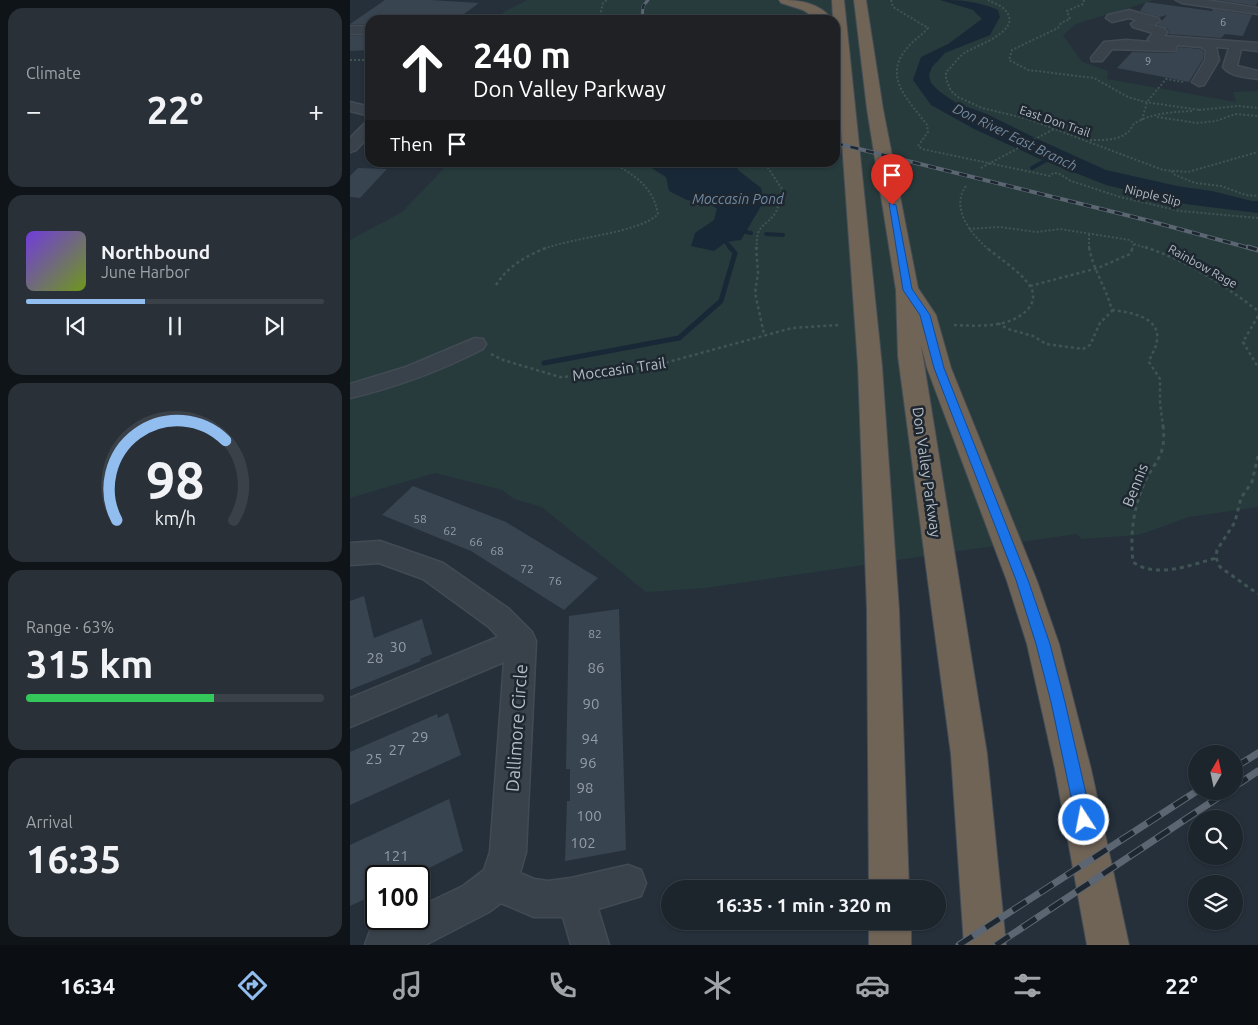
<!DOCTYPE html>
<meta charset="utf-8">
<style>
:root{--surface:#1c242c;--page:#293038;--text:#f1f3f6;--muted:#a0a4a9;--line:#3a4148;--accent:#91bdef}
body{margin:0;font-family:Ubuntu,sans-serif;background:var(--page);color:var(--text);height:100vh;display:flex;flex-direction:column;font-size:19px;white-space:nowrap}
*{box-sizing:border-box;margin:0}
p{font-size:16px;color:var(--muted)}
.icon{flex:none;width:28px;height:28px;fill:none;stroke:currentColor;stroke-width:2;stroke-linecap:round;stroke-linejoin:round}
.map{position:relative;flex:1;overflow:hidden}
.side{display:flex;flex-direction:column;gap:8px;padding:8px;background:#0f1418;width:350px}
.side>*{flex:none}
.hud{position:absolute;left:15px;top:15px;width:475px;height:152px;border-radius:15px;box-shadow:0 1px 4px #0004,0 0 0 1px var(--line);background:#202124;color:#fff;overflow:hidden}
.needle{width:32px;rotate:9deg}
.fabs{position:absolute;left:838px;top:745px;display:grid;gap:10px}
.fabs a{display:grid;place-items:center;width:55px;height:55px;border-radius:50%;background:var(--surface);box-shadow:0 1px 4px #0004,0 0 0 1px var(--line);font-size:25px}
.speed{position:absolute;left:15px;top:865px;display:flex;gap:10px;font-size:25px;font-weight:700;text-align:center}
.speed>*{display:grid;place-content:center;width:65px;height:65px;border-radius:50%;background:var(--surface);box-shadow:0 1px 4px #0004,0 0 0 1px var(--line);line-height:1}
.speed .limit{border:2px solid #111;border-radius:8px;background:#fff;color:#111}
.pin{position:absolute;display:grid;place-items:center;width:42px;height:42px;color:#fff;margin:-51px -21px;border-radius:50% 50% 50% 0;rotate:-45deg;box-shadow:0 0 5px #0007}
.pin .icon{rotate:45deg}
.me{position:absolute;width:55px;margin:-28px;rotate:349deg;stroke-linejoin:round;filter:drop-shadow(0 0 4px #0008)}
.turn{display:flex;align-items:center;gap:18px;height:105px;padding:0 25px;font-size:22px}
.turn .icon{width:65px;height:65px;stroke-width:2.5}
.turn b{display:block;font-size:35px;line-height:42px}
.then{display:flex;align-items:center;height:48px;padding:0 25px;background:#0003;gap:10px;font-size:19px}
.big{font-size:38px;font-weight:700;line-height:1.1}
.side .tile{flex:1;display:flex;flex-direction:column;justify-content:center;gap:8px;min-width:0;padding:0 18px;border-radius:15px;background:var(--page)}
.side .dial{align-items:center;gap:0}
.dial svg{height:130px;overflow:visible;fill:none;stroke:var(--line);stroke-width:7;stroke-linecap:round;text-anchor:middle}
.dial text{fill:var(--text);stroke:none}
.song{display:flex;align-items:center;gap:15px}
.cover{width:60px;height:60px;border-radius:8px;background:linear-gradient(135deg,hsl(260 70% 55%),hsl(80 70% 35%))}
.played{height:5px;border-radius:2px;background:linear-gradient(90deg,var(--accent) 40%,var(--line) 40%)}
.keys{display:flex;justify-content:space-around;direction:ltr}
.heat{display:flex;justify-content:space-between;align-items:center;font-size:28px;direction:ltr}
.charge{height:8px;border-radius:4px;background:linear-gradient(90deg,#34c759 63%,var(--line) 0)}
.trip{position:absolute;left:311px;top:880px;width:285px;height:50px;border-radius:25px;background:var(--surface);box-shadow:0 1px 4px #0004,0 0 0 1px var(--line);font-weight:700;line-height:50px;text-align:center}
.tabs{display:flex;height:80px;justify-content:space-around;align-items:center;background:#0b0e12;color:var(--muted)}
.tabs .icon{width:35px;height:35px}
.tabs .current{color:var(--accent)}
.tabs b{font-size:22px;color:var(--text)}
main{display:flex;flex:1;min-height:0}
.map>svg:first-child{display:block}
.green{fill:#273b3c}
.water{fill:#192837}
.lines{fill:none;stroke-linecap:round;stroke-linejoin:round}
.stream-far1{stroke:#192837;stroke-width:4}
.stream{stroke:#192837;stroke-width:5}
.building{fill:#384450}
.minor-casing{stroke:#424b54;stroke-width:3}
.highway-casing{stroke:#444d56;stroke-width:2}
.path-far2{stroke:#405454;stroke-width:2;stroke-dasharray:2 2;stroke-linecap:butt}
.path-far1{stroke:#405454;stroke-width:2.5;stroke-dasharray:3 3;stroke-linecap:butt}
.path{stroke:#405454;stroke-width:3;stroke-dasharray:4 4;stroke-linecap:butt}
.minor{fill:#39424b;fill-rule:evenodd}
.highway{fill:#706457;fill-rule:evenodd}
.rail-far3-casing{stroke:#5b6672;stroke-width:3}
.rail-far2-casing{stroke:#5b6672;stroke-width:4}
.rail-far1-casing{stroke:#5b6672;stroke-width:5}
.rail-casing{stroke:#5b6672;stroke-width:7}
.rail-far3{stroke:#1e2730;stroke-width:2;stroke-dasharray:5.5;stroke-linecap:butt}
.rail-far2{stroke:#1e2730;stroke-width:2.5;stroke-dasharray:8;stroke-linecap:butt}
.rail-far1{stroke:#1e2730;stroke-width:3;stroke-dasharray:9;stroke-linecap:butt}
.rail{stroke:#1e2730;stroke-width:5;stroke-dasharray:16;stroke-linecap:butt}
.route{fill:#1a73e8;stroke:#114b97}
.labels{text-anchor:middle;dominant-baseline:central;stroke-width:5;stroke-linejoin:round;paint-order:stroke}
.far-number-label{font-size:11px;fill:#949da7}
.far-street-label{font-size:12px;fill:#b5bdc6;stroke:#1e2730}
.number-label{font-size:12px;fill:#949da7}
.far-water-label{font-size:14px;font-style:italic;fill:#718aa2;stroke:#1e2730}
.street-label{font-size:15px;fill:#b5bdc6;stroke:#1e2730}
.near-number-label{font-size:15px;fill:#949da7}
.near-street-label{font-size:18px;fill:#b5bdc6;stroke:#1e2730}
</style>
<main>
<section class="side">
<div class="tile"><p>Climate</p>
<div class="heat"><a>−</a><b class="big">22°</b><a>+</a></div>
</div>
<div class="tile">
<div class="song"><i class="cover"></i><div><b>Northbound</b><p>June Harbor</p></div></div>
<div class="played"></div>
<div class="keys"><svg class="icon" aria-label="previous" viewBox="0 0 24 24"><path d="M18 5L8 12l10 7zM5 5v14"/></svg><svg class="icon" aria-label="pause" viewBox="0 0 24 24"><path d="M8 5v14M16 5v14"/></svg><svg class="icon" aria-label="next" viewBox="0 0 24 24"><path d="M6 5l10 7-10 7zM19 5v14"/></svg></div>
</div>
<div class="tile dial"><svg viewBox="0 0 100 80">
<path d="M14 69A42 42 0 1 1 86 69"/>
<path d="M14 69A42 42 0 0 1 81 20" stroke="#91bdef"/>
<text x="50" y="56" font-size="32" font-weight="700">98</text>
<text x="50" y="72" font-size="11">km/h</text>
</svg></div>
<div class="tile"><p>Range · 63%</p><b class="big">315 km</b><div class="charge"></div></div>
<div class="tile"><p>Arrival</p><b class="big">16:35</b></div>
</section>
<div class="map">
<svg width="908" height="945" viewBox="0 0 908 945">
<rect width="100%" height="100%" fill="#25303b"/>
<!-- green -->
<path class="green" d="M177,0h627l-78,24 -13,11 19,27 26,9 -1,8 129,23 -3,-10 25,-1v416l-69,10 -50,18 -57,4 -6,-5 -371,54 -59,4 -104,-85 -28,-8 -12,-9 -67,-17 -85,25v-258l52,-28 47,-49 386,-1v-142h-339l8,-8z"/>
<!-- water -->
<path class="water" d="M590,0c21,0 38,1 58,10l2,7 -10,18 -45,18 -13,14 -3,8 2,8 8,8 17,12 31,11 46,23 73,33 71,16 35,5 40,10h6v12l-73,-9 -79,-19 -66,-26 -66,-30 -43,-24 -18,-25 8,-23 27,-13 34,-25 -9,-9z
M298,163h86l4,7 23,18 3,13 -23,39 -15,2 -12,9 -23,-5 4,-13 19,-13 3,-11 -5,-4 -25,-5 -18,-9 -3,-14 -18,-11z"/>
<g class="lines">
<!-- stream-far1 -->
<path class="stream-far1" d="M682,168l18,-10
M396,232l5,1
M416,234l17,1
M376,242l5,7"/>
<!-- stream -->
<path class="stream" d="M194,363l135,-25 42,-37 14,-48 -5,-6"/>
</g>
<!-- building -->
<path class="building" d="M35,0h46l48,3 -23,17h-15l-10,-3 -2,3h-59v4h-20z
M868,0h40v1l-2,5z
M796,2l66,9 1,-2 39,6 -9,21 -18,-2 -4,4 -53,-4 1,-2 -2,-4 -9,-3 9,-10 -7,2 -20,-6z
M0,36h20v14l-20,1z
M829,47l21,2 4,3 -1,7 -14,23 -72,-14 15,-16 40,1 4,-1z
M8,168l29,1 -27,29 -10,-1v-21z
M63,486l93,36 92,56 -34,32 -93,-59 -89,-36z
M14,596l10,42 48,-19 10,35 -12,5 1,2 -71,29v-89z
M269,609l7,241 -61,11 2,-60h3v-32h-4l3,-153z
M98,713l13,42 -111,50v-53l87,-38 1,4z
M99,799l14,52 -50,25h-37v18l-26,12v-61z"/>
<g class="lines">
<!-- minor casing -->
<g class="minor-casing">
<path id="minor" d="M826,0h30l52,8v6l-76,-11z
M779,10l29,8 2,3 -6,4 -25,-7 -17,4 -6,-4 2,-3z
M787,20l28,9 2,3 -3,4 94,7v8l-17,-2 -4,17 21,5v8c-12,-2 -27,-2 -35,-12l6,-19 -13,-1 3,13 -15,25 -5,1 -7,-4 13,-22 1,-9 -5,-4 -24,-2 -1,5 -4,1 -60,-2 -10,12h-10l-1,-3 13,-16 22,-2 24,2 -2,-3 5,-6 -20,-6 -2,-3z
M0,26h20v8h-20z
M0,102l20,5v9l-20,-5z
M20,122v13l-14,15 -6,2v-14l15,-15z
M125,338l8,1 3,5 -3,5c-43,22 -86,38 -133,49v-14l56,-17z
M30,541l63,22 66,46 23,23 4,9 -10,211 -6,21 14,6 14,2 23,-3 57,-13 13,5 5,13 -5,13 -43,13 11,36h-38l-8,-28h-29l-33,-14 -12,9 -64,33h-60l5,-14 26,-12h23v-12l44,-21 21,-16 6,-18 14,-190 -154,65v-29l148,-61 -9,-10 -66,-48 -44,-16 -29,2v-22z"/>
</g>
<!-- highway casing -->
<g class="highway-casing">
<path id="highway" d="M429,0c20,0 40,2 54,20h-15l-15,-10 -22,-7z
M482,0h12l38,366 17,244 10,279h-40l-2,-279 -9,-244 -23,-321v-25h-2z
M504,0h12l17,109 35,179 18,27 15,53 86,213 22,63 32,125 38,176h-42l-32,-176 -28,-125 -20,-63 -80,-213 -6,-23 66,409 19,191h-42l-13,-191 -53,-398 -2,-66 -29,-181z
M519,921h42v24h-42z"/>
</g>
<!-- path-far2 -->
<path class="path-far2" d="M541,0l2,7 35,21c-6,7 -14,12 -20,19 -27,30 1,53 19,78l1,7 -10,14 4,3 128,27 3,-3h5l13,8 49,16 60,14 78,7
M638,0c5,3 13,5 17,10 19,20 -27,35 -39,42 -8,5 -13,14 -20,20v7l5,12 7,6 24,11 46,11 135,51 25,2 70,-20
M734,0l-1,4 -16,7 3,8 -9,4 -3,5 -46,22 -3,10 19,10 66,8 34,19 17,5 55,8
M249,20l4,-17 4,-3
M0,60h20
M849,110l39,-4 20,2
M807,117l40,6 19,-2 19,-7 23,2
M792,120l5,-18 19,-23 17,3
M740,140c13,0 28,1 38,-8 3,-2 4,-7 7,-9 17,-10 39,-11 58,-12
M631,168l73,-39
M822,171l1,3 22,9 26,3 25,9 12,1
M616,186c-16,22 5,48 22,63
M619,229l31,-2 36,5 24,-3 70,11 4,4 -2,5
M739,234v15
M784,244l15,5
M194,249c29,-12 96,-16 114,-35 -5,-26 -20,-36 -41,-49v-3
M407,249c-2,-26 9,-21 19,-37 3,-6 4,-16 6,-23l-18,-27"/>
<!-- path-far1 -->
<path class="path-far1" d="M406,247l2,26 -3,20 9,41
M795,247c42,14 78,37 113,64
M146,285c13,-20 30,-29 52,-38
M680,286l68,-18 32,-14 3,-7
M762,310c17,2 48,7 45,29 0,9 -6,15 -8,23l11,17v23l3,25
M908,316l-15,26 15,25
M648,323l10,6 25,7 13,8 37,5 7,-4 10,-22 12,-12c-5,-22 -19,-41 -23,-64
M604,325c24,1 61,4 77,-20 3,-6 3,-13 -1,-19 -11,-16 -29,-26 -44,-39
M141,354l12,6 57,17 19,-1 71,-9 142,-39 46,-3"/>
<!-- path -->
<path class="path" d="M813,425c4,33 -9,35 -20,61 -10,24 -13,50 -10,76 23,17 58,3 83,-4
M908,456l-6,26 -11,16 -6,24 -18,28 -1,8 4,9 38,27"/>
<!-- minor -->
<use href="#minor" class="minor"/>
<!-- highway -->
<use href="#highway" class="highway"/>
<!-- rail-far3 casing -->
<g class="rail-far3-casing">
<path id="rail-far3" d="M292,20l1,-14 5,-6"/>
</g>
<!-- rail-far2 casing -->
<g class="rail-far2-casing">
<path id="rail-far2" d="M485,143l311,77 107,29"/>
</g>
<!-- rail-far1 casing -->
<g class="rail-far1-casing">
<path id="rail-far1" d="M898,247l10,3"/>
</g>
<!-- rail casing -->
<g class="rail-casing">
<path id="rail" d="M884,768l24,-15
M884,787l24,-16
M609,945l238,-154
M646,945l232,-154"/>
</g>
<!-- rail-far3 -->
<use href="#rail-far3" class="rail-far3"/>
<!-- rail-far2 -->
<use href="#rail-far2" class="rail-far2"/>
<!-- rail-far1 -->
<use href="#rail-far1" class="rail-far1"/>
<!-- rail -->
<use href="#rail" class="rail"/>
</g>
<!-- route -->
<path class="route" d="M539,203l7,2 16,84 18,26 14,53 84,212 22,64 15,58 27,118 -3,5 -5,3 -6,-3 -2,-5 -25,-118 -15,-58 -20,-64 -82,-212 -14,-53 -17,-25z"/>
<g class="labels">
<!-- far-number labels -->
<g class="far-number-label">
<text x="873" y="22">6</text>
<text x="798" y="61">9</text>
</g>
<!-- far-street labels -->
<g class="far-street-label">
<text transform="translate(705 121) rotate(19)">East Don Trail</text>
<text transform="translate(803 195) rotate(14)">Nipple Slip</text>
<text transform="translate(853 266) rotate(29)">Rainbow Rage</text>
</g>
<!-- number labels -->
<g class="number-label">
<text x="70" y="518">58</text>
<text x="100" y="530">62</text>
<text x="126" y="541">66</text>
<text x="147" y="550">68</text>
<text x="177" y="568">72</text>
<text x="205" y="580">76</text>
<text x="245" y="633">82</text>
</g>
<!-- far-water labels -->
<g class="far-water-label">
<text transform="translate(665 137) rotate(26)">Don River East Branch</text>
<text x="388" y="199">Moccasin Pond</text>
</g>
<!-- street labels -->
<g class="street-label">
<text transform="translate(269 369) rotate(-8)">Moccasin Trail</text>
<text transform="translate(577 472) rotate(82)">Don Valley Parkway</text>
<text transform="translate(785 485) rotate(-68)">Bennis</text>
</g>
<!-- near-number labels -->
<g class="near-number-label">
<text x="48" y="646">30</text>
<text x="25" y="657">28</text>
<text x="246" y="667">86</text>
<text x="241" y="703">90</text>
<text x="70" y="736">29</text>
<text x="240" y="738">94</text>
<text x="47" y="749">27</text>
<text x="24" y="758">25</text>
<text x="238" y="762">96</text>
<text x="235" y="787">98</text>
<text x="239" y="815">100</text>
<text x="233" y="842">102</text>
<text x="46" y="855">121</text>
</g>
<!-- near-street labels -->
<g class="near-street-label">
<text transform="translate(166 728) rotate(-86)">Dallimore Circle</text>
</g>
</g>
</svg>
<div class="fabs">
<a><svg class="needle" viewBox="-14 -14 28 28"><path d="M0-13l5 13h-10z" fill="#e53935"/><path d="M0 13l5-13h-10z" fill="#a0a4a9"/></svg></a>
<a><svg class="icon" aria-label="search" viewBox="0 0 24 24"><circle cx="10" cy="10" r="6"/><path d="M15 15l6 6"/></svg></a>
<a><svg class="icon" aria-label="layers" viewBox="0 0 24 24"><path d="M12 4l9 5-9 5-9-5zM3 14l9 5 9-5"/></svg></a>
</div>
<div class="speed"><div class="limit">100</div></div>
<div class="pin" style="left:542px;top:205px;background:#d93025"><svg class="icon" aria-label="arrive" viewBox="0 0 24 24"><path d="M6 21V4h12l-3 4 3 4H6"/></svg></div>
<svg class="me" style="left:734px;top:820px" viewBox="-20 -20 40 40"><circle r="17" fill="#1a73e8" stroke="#fff" stroke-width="3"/><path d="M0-11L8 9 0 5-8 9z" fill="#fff"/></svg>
<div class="trip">16:35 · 1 min · 320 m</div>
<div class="hud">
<div class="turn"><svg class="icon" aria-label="ahead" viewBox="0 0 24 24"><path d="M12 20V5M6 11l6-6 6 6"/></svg><div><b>240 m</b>Don Valley Parkway</div></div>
<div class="then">Then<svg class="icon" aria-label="arrive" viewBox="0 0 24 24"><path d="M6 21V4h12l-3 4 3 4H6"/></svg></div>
</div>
</div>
</main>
<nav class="tabs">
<b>16:34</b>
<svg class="icon current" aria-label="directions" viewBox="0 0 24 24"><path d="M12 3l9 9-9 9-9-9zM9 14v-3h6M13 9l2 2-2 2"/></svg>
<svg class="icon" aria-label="music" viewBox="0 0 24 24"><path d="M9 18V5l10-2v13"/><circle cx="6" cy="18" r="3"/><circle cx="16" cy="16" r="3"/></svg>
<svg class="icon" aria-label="phone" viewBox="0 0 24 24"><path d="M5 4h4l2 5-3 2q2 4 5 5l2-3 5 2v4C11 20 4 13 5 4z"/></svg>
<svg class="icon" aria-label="climate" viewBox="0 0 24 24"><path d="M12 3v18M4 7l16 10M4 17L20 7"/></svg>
<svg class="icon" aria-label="car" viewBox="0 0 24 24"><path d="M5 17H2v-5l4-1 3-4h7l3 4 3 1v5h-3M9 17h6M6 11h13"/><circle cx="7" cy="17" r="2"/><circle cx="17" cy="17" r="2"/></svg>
<svg class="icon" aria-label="filters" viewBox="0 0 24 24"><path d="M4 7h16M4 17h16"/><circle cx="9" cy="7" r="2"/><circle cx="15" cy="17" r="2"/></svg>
<b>22°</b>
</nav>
